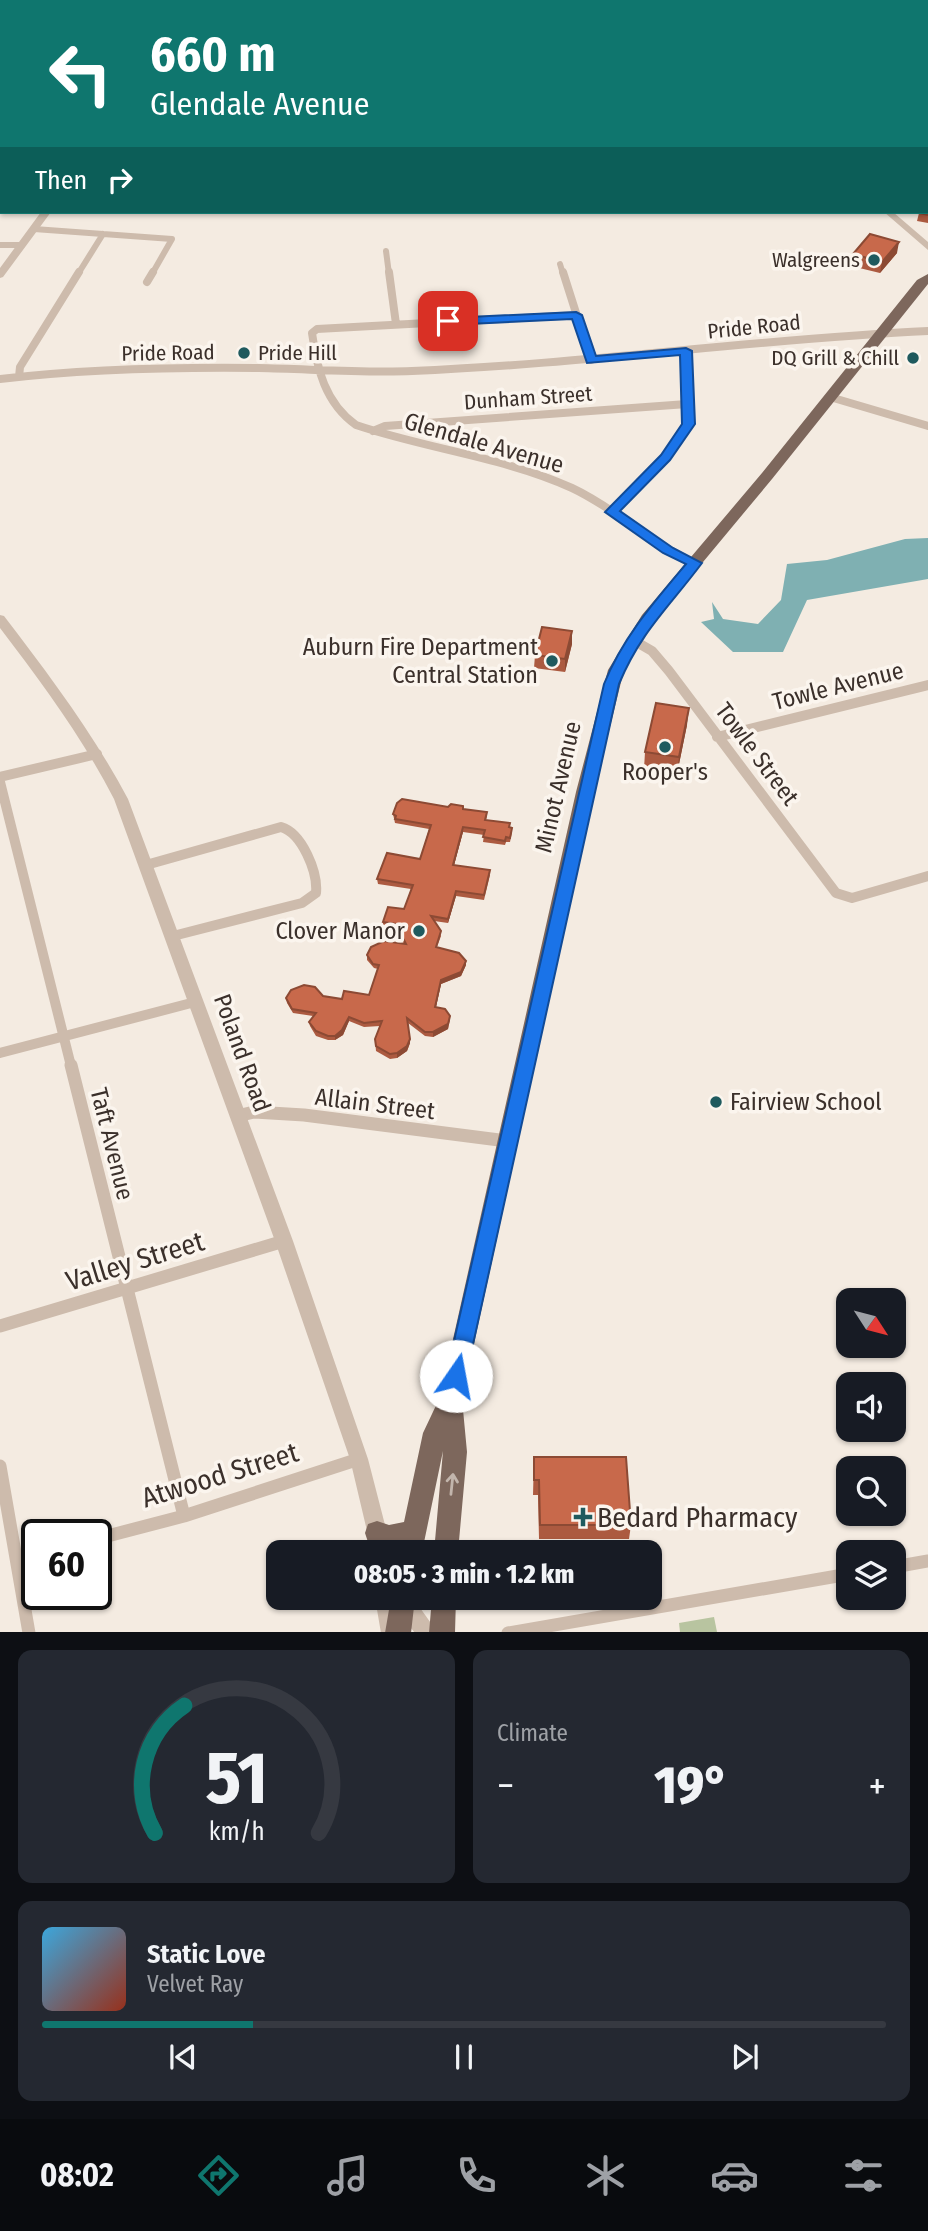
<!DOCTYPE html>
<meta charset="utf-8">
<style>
:root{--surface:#171b24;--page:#242831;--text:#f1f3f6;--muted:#9ea1a6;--line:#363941;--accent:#0f766e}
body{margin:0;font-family:"Fira Sans Condensed",sans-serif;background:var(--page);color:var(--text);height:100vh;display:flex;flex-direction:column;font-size:26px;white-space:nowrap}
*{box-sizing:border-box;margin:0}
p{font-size:23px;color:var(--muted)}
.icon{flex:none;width:38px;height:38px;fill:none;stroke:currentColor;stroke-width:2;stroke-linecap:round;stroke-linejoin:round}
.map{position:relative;height:1632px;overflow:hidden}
.sheet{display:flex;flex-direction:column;gap:18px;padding:18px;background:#0d0f14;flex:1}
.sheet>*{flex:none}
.hud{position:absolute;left:0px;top:0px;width:929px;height:214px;box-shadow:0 2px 5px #0004;background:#0f766e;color:#fff;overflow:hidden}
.needle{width:46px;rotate:126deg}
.tools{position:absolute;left:836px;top:1288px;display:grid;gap:14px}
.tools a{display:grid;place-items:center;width:70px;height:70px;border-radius:14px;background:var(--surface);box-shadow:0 2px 5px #0004;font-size:35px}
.speed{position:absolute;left:21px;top:1519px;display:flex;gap:14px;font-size:35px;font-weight:700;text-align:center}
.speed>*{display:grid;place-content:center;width:91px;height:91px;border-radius:50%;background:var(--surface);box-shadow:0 2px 5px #0004;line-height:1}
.speed .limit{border:4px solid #111;border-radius:10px;background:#fff;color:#111}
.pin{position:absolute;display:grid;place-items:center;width:60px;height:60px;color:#fff;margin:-30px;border-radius:14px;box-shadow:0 4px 10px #0006}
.me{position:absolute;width:77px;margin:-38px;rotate:12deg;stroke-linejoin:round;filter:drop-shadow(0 0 5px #0008)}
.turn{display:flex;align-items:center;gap:24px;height:147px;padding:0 35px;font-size:32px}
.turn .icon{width:91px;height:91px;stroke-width:2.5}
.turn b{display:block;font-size:49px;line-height:60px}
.then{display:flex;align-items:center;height:66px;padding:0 35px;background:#0003;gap:14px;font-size:26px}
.big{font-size:52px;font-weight:800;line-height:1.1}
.sheet .widget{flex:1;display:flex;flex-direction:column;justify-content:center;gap:10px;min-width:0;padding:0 24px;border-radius:14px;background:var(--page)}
.sheet .dial{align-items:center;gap:0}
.dial svg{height:182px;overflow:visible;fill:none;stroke:var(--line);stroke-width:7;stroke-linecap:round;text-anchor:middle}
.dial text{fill:var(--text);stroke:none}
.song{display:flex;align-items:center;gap:21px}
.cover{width:84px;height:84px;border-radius:10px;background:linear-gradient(135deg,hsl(200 70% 55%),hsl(10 70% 35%))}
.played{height:7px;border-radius:4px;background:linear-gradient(90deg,var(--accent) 25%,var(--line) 25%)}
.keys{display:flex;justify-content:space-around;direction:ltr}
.heat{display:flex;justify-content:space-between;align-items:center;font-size:38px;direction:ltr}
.sheet .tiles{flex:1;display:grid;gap:18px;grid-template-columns:1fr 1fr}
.widget:last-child{grid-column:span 2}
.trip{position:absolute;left:266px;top:1540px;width:396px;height:70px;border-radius:14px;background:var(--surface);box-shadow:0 2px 5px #0004;font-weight:800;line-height:70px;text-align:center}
.menu{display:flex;height:112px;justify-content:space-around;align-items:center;background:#090b0e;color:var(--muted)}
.menu .icon{width:49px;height:49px}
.menu .selected{color:var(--accent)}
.menu b{font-size:32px;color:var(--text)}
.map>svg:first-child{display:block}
.green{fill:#b8c4a0}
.water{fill:#7fb0b2}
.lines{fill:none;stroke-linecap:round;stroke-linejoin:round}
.minor-far3{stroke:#cdbbac;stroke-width:6}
.minor-far2{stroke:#cdbbac;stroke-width:8}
.minor-far1{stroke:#cdbbac;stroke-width:10}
.minor{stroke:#cdbbac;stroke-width:13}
.tertiary{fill:#cdbbac;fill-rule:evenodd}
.primary{fill:#7d675c;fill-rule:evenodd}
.wall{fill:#ac5a40}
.shaded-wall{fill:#8c4a34}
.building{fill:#c8694b;stroke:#8c4a34;stroke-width:2}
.oneway{stroke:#c2b5ac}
.route{fill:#1a73e8;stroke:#114b97;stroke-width:2}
.poi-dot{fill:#1f5a5e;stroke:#fbf5ee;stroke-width:2.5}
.labels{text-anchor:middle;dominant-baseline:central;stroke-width:7;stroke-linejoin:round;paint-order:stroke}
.far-poi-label{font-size:21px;fill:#3b302b;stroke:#fbf5ee;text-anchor:end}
.far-street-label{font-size:21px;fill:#3b302b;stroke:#fbf5ee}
.street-label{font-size:24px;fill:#3b302b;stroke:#fbf5ee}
.poi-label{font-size:24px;fill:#3b302b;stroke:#fbf5ee;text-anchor:end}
.near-street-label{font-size:28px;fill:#3b302b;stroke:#fbf5ee}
.near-poi-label{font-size:28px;fill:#3b302b;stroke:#fbf5ee;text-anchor:start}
</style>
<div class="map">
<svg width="928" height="1633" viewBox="0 0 928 1633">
<rect width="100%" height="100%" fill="#f4ebe1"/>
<!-- green -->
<path class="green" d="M714,1617l3,15h-37l-1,-9z"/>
<!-- water -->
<path class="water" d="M928,538v41l-121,21 -24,52h-50l-32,-30 13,-3 -2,-17 11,17 35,5 23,-24 6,-36 40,-4 78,-21z"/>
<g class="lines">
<!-- minor-far3 -->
<path class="minor-far3" d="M745,2l12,-2
M34,229l138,10 -20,35
M0,245h22
M386,251l3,23
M560,264l3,10
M78,274l25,-40"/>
<!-- minor-far2 -->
<path class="minor-far2" d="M389,272l7,52
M563,272l28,88
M147,282l6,-10
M576,315l-259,14 -5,4c5,36 13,70 44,92 71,24 148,32 216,63 43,20 79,55 123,75
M19,377l1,-10 59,-95
M0,379c86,-10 172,-12 259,-11 51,1 102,5 153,3 172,-7 344,-32 516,-40
M830,397l98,29
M373,431l12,-5 302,-22
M612,512l54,-55 22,-33 -2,-73"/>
<!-- minor-far1 -->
<path class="minor-far1" d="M633,640l19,11 17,20 167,222 16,5 76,-22
M717,737l211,-52
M0,777l97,-23
M0,782l71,284
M146,865l135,-38c21,6 37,45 35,66l-14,10 -129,33
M0,1053l195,-51"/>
<!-- minor -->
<path class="minor" d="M71,1065l113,451
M237,1116l17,-4 50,3 203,26
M0,1326l284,-85
M0,1466l29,167
M96,1539l88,-23 175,-57
M18,1559l19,-4
M894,1567l34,-6
M508,1633l341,-59"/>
<!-- tertiary -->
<path class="tertiary" d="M202,0h8l-10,2z
M643,0h8l2,2h-9z
M897,0h11l2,2h-11z
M0,52h2v4h-2z
M41,212h10l-48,65 -3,1v-10z
M884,212h9l35,30v8z
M0,615l4,1c45,59 89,117 124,183l165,442 75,218 24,93h-20l-22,-93 -75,-218 -161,-442c-32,-62 -72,-116 -114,-171z
M375,1598h38l25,35h-23l-18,-22 4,22h-20z"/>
<!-- primary -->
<path class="primary" d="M928,274v10l-156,195 -118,142 -30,49 -30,122 -132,607 5,53 -9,100h-24l9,-101 -21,101h-24l1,-5 -10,2 -21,-7 -3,-9 3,-9 9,-3 12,4 15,-3 19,-89 17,-36 136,-605 32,-122 34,-55 120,-142 155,-193z
M391,1598h24l-4,35h-26z
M432,1598h24l-1,35h-26z"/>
</g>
<!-- wall -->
<path class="wall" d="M928,203v20l-11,-2 2,-8z
M897,253l-17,20 -29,-7 2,-12z
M572,631v13l-7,28 -31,-4 1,-13z
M687,725l-10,49 -33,-5 1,-17z
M463,809l24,7 -1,4 24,7 2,5 -2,10h-4l-1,3 -22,-3 1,-7 -21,-3 -9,33 36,10 -6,25 -28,-4 -8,27 -14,-2 7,15 -4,11 29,18 -5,11 -20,8 -5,23 14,13 -2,9 -15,8 -8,-1 -17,-13 2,20 -3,8 -10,7 -7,1 -14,-8 -1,-12 5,-13 -16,1 -15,-6 -6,14 -8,5h-7l-12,-4 -6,-10 -1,-4 4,-6 -20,-3 -6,-10 -1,-5 37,-2 19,3 27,-4 9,-26 -4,-1 -7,-8v-5l37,-11 -8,-16 -13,-2v-4l21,-13 7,-20 -33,-5 -1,-5 43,-20 9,-30 -34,-6 -2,-9z
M534,1457l97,68 -2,14h-90l-1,-44h-5z"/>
<!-- shaded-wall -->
<path class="shaded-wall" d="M899,242l-2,11 -17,20 2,-11z
M572,631v13l-7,28v-13z
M689,708l-2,17 -10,49 2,-17z
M463,827v5l-10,37v-4z
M456,891v5l-8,27v-4z
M466,961v4l-5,11 -20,8 -6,27v-4l6,-27z
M450,1016l-2,13 -15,8v-5z
M349,1017v4l-6,14 -8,5v-4z
M410,1039v4l-3,8 -10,7v-5z"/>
<!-- building -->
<path class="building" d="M928,203v12l-9,-2 1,-1h8z
M870,234l29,8 -17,20 -29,-8z
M542,627l30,4 -7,28 -30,-4z
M656,703l33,5 -10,49 -34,-5z
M402,799l46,8 3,-3 12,2v3l24,3 -2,8 25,3 -1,4 3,1 -2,10 -4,-1 -1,4 -22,-4 2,-7 -22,-3 -10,38 37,5 -6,25 -28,-4 -8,28 -17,-3 10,15 -5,16 23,6 7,8 -5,11 -20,8 -6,27 10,2 5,7 -2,8 -15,8h-8l-18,-14 3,21 -3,7 -10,7 -7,1 -14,-8 -1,-7 7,-18 -18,2 -15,-6 -7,13 -7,6h-7l-12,-5 -7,-9 7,-9 -24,-4 -6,-11 5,-8 13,-5 11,2 8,9 19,3 2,-8 25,4 10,-30 -6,-1 -6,-9 4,-8 13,-6 22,3 -10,-20 -13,-2 5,-15 16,2 9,-24 -36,-6 10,-26 33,6 11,-34 -36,-6 1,-3 -3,-2 4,-11z
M534,1457h92l5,68h-91l-1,-45h-5z"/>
<!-- one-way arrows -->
<defs><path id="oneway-shaft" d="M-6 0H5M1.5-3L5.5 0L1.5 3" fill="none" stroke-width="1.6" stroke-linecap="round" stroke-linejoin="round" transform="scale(1.75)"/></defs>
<use class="oneway" href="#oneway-shaft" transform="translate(452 1484) rotate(-84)"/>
<!-- route -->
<path class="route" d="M576,312l6,3 14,41 90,-8 6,3 3,73 -25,36 -50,51 53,37 29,15c-32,43 -61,68 -83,121l-153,692 -3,7 -7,3 -7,-3 -3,-7 158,-692c19,-47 50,-82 82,-120l-23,-11 -58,-41 56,-57 21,-31 -2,-69 -93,8 -15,-44 -124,6 -6,-4 6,-3z"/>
<!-- markers -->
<g class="poi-dot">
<circle cx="874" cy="260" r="7"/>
<circle cx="244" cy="353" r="7"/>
<circle cx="913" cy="358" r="7"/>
<circle cx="552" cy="661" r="7"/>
<circle cx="665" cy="747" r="7"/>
<circle cx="419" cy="931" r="7"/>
<circle cx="716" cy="1102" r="7"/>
<path d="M579.5 1506.5h7v7h7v7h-7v7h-7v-7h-7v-7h7z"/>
</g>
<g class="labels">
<!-- far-poi labels -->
<g class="far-poi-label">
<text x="860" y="260">Walgreens</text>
<text x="258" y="353" text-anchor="start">Pride Hill</text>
<text x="899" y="358">DQ Grill &amp; Chill</text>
</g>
<!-- far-street labels -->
<g class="far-street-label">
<text transform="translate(754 327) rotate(-6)">Pride Road</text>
<text transform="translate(168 353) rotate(-1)">Pride Road</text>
<text transform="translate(528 398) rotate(-4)">Dunham Street</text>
</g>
<!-- street labels -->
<g class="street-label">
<text transform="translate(484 443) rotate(16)">Glendale Avenue</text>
<text transform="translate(838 686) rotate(-14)">Towle Avenue</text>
<text transform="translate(757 754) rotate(53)">Towle Street</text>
<text transform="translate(558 787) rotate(-77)">Minot Avenue</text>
<text transform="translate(242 1053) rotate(70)">Poland Road</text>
<text transform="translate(375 1104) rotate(7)">Allain Street</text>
<text transform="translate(112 1144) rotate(76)">Taft Avenue</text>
</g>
<!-- poi labels -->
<g class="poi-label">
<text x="538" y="647">Auburn Fire Department<tspan x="538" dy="28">Central Station</tspan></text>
<text x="665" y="772" text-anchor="middle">Rooper's</text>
<text x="405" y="931">Clover Manor</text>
<text x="730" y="1102" text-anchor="start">Fairview School</text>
</g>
<!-- near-street labels -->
<g class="near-street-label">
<text transform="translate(135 1261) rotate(-17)">Valley Street</text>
<text transform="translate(220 1475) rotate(-17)">Atwood Street</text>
</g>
<!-- near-poi labels -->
<g class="near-poi-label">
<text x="597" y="1517">Bedard Pharmacy</text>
</g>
</g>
</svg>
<div class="tools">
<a><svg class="needle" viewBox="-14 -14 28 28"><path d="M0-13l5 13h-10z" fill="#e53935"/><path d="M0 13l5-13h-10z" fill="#9ea1a6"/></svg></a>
<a><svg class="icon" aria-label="sound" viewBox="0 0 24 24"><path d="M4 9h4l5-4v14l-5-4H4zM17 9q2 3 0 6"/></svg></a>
<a><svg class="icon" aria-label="search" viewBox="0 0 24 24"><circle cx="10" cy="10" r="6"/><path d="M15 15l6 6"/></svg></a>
<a><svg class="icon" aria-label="layers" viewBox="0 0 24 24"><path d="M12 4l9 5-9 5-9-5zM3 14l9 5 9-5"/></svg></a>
</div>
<div class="speed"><div class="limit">60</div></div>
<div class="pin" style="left:448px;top:321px;background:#d93025"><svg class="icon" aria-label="arrive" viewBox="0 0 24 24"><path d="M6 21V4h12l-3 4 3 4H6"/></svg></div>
<svg class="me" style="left:456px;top:1376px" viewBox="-20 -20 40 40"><circle r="19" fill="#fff"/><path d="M0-13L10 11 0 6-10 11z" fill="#1a73e8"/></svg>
<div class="trip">08:05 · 3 min · 1.2 km</div>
<div class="hud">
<div class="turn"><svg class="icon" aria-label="left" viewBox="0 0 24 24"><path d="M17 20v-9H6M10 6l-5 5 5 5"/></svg><div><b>660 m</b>Glendale Avenue</div></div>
<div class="then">Then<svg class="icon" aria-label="right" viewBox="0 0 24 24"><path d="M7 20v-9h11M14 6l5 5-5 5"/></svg></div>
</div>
</div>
<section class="sheet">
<div class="tiles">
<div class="widget dial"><svg viewBox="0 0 100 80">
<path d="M14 69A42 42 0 1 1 86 69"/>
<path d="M14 69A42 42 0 0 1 27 13" stroke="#0f766e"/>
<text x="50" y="56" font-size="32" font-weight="700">51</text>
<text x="50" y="72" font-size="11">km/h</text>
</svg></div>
<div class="widget"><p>Climate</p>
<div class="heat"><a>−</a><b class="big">19°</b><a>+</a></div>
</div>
<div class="widget">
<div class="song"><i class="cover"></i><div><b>Static Love</b><p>Velvet Ray</p></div></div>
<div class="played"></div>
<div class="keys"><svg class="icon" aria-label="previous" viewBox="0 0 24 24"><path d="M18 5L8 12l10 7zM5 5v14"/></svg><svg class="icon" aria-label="pause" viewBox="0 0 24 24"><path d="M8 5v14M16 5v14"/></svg><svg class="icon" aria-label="next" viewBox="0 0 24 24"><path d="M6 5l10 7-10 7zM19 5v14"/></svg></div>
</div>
</div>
</section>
<nav class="menu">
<b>08:02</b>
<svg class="icon selected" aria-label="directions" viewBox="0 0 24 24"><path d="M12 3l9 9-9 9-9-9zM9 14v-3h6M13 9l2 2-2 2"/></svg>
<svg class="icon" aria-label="music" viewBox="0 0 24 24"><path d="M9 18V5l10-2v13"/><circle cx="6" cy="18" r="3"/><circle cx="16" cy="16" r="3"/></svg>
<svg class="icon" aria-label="phone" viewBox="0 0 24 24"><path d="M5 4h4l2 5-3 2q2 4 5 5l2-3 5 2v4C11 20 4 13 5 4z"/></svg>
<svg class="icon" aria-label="climate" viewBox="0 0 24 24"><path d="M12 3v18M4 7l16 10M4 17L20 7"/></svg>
<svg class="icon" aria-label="car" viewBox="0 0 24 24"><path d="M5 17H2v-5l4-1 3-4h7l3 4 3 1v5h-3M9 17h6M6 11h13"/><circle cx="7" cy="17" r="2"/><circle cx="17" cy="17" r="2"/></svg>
<svg class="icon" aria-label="filters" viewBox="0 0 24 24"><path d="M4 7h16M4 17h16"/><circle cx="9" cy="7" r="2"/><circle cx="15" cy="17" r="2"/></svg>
</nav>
